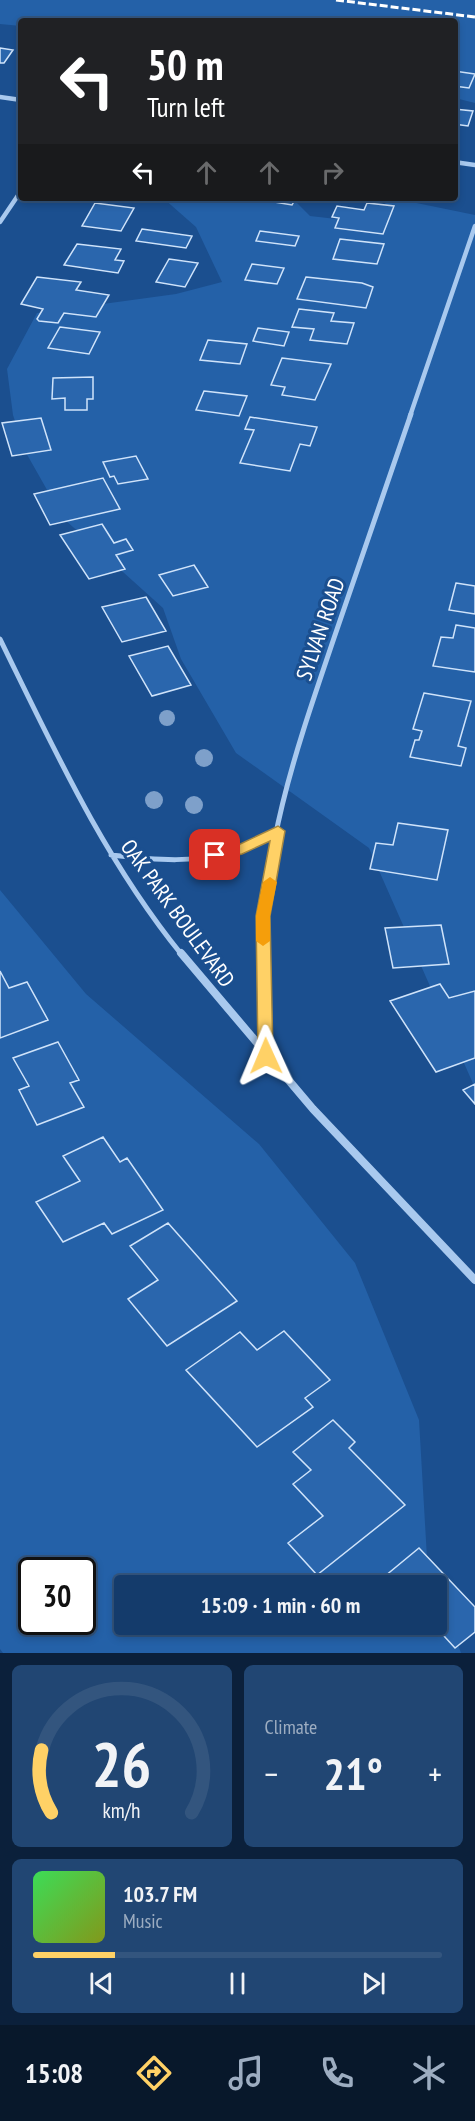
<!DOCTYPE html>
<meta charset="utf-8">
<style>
:root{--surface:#143b6b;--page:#214673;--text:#f1f3f6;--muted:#9dadc1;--line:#33557e;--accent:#ffd166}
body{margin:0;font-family:"PT Sans Narrow",sans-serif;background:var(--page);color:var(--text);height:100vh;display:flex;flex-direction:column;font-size:22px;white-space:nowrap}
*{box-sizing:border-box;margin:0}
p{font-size:20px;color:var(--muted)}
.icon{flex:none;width:33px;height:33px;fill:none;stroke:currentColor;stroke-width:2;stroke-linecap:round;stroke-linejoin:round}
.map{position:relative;height:1653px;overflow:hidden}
.details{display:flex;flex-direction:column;gap:12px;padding:12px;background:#0b203b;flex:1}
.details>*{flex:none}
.guide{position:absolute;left:18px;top:18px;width:440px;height:183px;border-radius:6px;box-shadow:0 3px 9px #0003,0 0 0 2px var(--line);background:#202124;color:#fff;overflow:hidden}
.speed{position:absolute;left:18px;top:1557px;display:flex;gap:12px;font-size:30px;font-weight:700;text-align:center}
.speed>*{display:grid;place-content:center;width:78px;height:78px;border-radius:50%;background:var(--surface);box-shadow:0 3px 9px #0003,0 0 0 2px var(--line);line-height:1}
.speed .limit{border:3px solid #111;border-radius:9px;background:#fff;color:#111}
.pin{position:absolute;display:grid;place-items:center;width:51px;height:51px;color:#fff;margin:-26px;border-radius:12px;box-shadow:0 3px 9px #0006}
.me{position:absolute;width:66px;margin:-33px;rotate:359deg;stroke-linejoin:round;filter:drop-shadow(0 0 4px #0008)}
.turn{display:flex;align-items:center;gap:21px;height:126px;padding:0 30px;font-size:27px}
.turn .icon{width:78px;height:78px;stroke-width:2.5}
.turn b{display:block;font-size:42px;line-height:51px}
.lanes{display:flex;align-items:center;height:57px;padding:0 30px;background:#0003;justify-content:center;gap:30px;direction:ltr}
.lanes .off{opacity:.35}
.big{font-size:45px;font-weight:600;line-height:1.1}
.details .tile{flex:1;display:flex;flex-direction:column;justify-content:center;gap:9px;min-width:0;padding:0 21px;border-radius:9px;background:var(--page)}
.details .dial{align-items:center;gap:0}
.dial svg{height:156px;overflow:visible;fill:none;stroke:var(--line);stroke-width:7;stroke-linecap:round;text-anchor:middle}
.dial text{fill:var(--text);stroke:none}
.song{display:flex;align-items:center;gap:18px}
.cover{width:72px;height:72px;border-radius:9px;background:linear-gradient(135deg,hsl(130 70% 55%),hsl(70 70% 35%))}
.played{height:6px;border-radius:3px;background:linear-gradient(90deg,var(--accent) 20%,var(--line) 20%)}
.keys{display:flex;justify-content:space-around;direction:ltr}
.heat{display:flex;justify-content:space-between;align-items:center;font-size:33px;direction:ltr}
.details .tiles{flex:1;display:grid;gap:12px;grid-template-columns:1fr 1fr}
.tile:last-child{grid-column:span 2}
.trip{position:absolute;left:114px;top:1575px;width:333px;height:60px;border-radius:6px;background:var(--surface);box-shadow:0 3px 9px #0003,0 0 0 2px var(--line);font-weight:600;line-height:60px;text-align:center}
.tabs{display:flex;height:96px;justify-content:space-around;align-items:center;background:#08182b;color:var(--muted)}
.tabs .icon{width:42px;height:42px}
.tabs .on{color:var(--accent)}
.tabs b{font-size:27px;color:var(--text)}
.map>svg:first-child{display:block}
.green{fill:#2461a8;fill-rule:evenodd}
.building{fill:#2a66ad;stroke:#cfe3fa;stroke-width:1.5}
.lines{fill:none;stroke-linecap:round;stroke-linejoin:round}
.street-far2{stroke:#a9c9ee;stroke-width:4.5}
.street-far1{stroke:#a9c9ee;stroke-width:5}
.street{stroke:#a9c9ee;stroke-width:8}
.rail{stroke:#fff;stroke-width:3;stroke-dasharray:8 3;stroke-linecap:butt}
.tree{fill:#7ea0ca}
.route{fill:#ffd166;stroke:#a68842;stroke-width:1.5}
.slow{fill:#f59e0b}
.labels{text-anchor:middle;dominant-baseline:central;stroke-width:6;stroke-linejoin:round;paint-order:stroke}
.street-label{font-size:22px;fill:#fff;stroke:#1b4f8f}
</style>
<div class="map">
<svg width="475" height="1653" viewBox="0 0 475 1653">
<rect width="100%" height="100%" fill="#1b4f8f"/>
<!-- green -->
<path class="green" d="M0,0h475v103l-20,-5 -1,-77h-433v5l-21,-2z
M163,198h129l18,18 53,6 29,-24 83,17v873l-106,-240 -133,-95 -55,-94 -18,-51 -100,-90 -38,-67 -12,-36 -6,-46 30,-56 139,-19 46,-12 -26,-55z
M0,890l86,104 173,150 96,119 64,157 8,138 34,95h-458l-3,-4zM32,1570h50v52h-50zM124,1586h312v38h-312z"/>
<!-- building -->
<path class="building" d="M0,48l13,2 -9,13h-4z
M454,71l21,3 -6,14 -15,-2z
M454,109l19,2 -5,15 -14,-2z
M296,198l-4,7 -36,-6 1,-1z
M95,203l39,5 -13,23 -39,-5z
M367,203l27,3 -11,28 -48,-6 4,-10 -7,-1 5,-11 27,4z
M142,229l50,7 -6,12 -50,-7z
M260,231l39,5 -4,10 -39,-5z
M340,239l44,5 -7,20 -44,-5z
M77,244l44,5 -6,11 9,1 -6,12 -54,-8z
M169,259l29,4 -13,24 -29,-5z
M252,264l32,4 -7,16 -32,-4z
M37,277l44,5 -5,8 33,5 -13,22 -32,-4 -6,10 -19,-2 -2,-2 6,-10 -22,-5z
M306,277l56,6 11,4 -7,21 -69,-9z
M299,309l35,4 -3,8 23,2 -7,21 -37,-4 4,-11 -22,-2z
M60,327l40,5 -11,22 -41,-6z
M258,328l31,4 -5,14 -31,-5z
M208,340l39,4 -7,20 -40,-4z
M282,358l49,6 -16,36 -33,-5 3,-8 -14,-2z
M93,377v22h-6v11h-22v-12l-13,1 1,-21z
M204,391l43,5 -8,20 -43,-6z
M250,417l67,10 -7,19 -10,-2 -10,27 -50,-8 14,-33 -9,-1z
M41,418l10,32 -39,6 -10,-33z
M136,456l12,23 -30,5 -4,-8 -4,1 -7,-15z
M103,478l17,31 -70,16 -16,-31z
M102,524l12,19 12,-4 7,11 -17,5 9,14 -36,10 -29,-44z
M194,565l14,22 -35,9 -14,-21z
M456,583l19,3v28l-26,-4z
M146,597l20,34 -44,11 -20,-35z
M456,625l19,3v44l-42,-6 8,-29 12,1z
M168,646l23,39 -39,11 -23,-40z
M424,693l47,8 -13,45 8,2 -5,18 -51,-9 5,-17h4l3,-9 -9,-2z
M398,823l50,7 -11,50 -67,-11 6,-26 17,2z
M441,925l8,39 -56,4 -8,-40z
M0,971l9,17 18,-6 21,38 -48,18z
M440,984l9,14 26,-7v67l-39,14 -46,-71z
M58,1042l21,38 -9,3 14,24 -47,18 -18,-35 10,-4 -16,-28z
M475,1084v20l-12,-14z
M103,1137l17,25 7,-4 36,52 -51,24 -8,-11 -41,19 -27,-40 44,-21 -17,-25z
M168,1223l69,78 -70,45 -39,-47 30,-19 -28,-34z
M284,1331l46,49 -25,18 8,9 -56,40 -71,-77 54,-38 17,18z
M333,1420l22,22 -6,6 56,57 -88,70 -29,-32 35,-27 -30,-32 18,-14 -18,-18z
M419,1548l56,59v25l-20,16 -22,-24h3v-38h-63z"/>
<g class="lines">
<!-- street-far2 -->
<path class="street-far2" d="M0,97l21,3
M454,162l21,3
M0,222l21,-31
M410,416l65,-190"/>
<!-- street-far1 -->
<path class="street-far1" d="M0,639c54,110 104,220 182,316
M111,855c42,5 89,9 129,-5 14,-5 25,-13 38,-19
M264,955c-3,-109 36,-216 70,-317 26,-75 51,-149 77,-224"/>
<!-- street -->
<path class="street" d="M181,953l132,156 162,171
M264,953l2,103"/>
<!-- rail -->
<path class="rail" d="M336,0l139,17"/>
</g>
<!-- trees -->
<g class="tree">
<circle cx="167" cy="718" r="8"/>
<circle cx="204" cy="758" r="9"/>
<circle cx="154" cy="800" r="9"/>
<circle cx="194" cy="805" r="9"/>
</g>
<!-- route -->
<path class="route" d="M278,826l7,5 -15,85 3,140 -7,6 -8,-6 -2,-140 14,-75 -28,13 -27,6 -7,-5 2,-3 24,-5z"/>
<!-- slow -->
<path class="slow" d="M270,877l7,5 -7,34v25l-7,5 -7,-5v-25l7,-34z"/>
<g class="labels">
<!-- street labels -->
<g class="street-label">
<text transform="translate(320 629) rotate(-71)">SYLVAN ROAD</text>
<text transform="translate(178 913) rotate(54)">OAK PARK BOULEVARD</text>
</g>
</g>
</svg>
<div class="speed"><div class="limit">30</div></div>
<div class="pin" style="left:215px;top:855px;background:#d93025"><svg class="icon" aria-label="arrive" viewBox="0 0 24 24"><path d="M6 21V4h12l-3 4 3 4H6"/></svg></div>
<svg class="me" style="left:266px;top:1056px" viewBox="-20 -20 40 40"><path d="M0-17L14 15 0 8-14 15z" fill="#ffd166" stroke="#fff" stroke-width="4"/></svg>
<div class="trip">15:09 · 1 min · 60 m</div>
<div class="guide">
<div class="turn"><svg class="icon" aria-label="left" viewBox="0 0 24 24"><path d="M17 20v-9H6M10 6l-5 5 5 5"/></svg><div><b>50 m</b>Turn left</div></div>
<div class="lanes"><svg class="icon" aria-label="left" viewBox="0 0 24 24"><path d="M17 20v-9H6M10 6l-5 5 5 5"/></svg><svg class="icon off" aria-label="ahead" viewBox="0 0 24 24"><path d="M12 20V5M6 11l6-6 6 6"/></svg><svg class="icon off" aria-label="ahead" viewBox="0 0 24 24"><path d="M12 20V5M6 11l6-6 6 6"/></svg><svg class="icon off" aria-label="right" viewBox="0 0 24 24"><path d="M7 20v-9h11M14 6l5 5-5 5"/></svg></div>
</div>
</div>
<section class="details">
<div class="tiles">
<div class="tile dial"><svg viewBox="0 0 100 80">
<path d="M14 69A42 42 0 1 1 86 69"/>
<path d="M14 69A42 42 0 0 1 9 37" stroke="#ffd166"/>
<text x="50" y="56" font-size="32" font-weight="700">26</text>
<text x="50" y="72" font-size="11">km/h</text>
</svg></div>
<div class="tile"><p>Climate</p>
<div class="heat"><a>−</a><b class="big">21°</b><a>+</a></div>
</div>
<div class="tile">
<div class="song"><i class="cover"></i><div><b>103.7 FM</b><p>Music</p></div></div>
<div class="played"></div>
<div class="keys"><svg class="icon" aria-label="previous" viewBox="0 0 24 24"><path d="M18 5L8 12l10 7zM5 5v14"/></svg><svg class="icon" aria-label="pause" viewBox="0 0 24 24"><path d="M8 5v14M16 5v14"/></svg><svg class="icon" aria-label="next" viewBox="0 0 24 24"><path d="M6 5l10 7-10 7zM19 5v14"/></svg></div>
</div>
</div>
</section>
<nav class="tabs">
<b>15:08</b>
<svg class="icon on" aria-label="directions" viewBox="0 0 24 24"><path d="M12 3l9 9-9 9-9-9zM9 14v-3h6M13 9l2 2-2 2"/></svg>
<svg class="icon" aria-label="music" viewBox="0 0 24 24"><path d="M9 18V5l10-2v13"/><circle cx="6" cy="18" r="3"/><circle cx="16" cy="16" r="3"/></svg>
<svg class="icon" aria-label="phone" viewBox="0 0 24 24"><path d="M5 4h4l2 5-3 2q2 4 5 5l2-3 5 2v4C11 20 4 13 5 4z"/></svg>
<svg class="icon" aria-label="climate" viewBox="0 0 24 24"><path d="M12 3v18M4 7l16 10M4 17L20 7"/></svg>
</nav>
